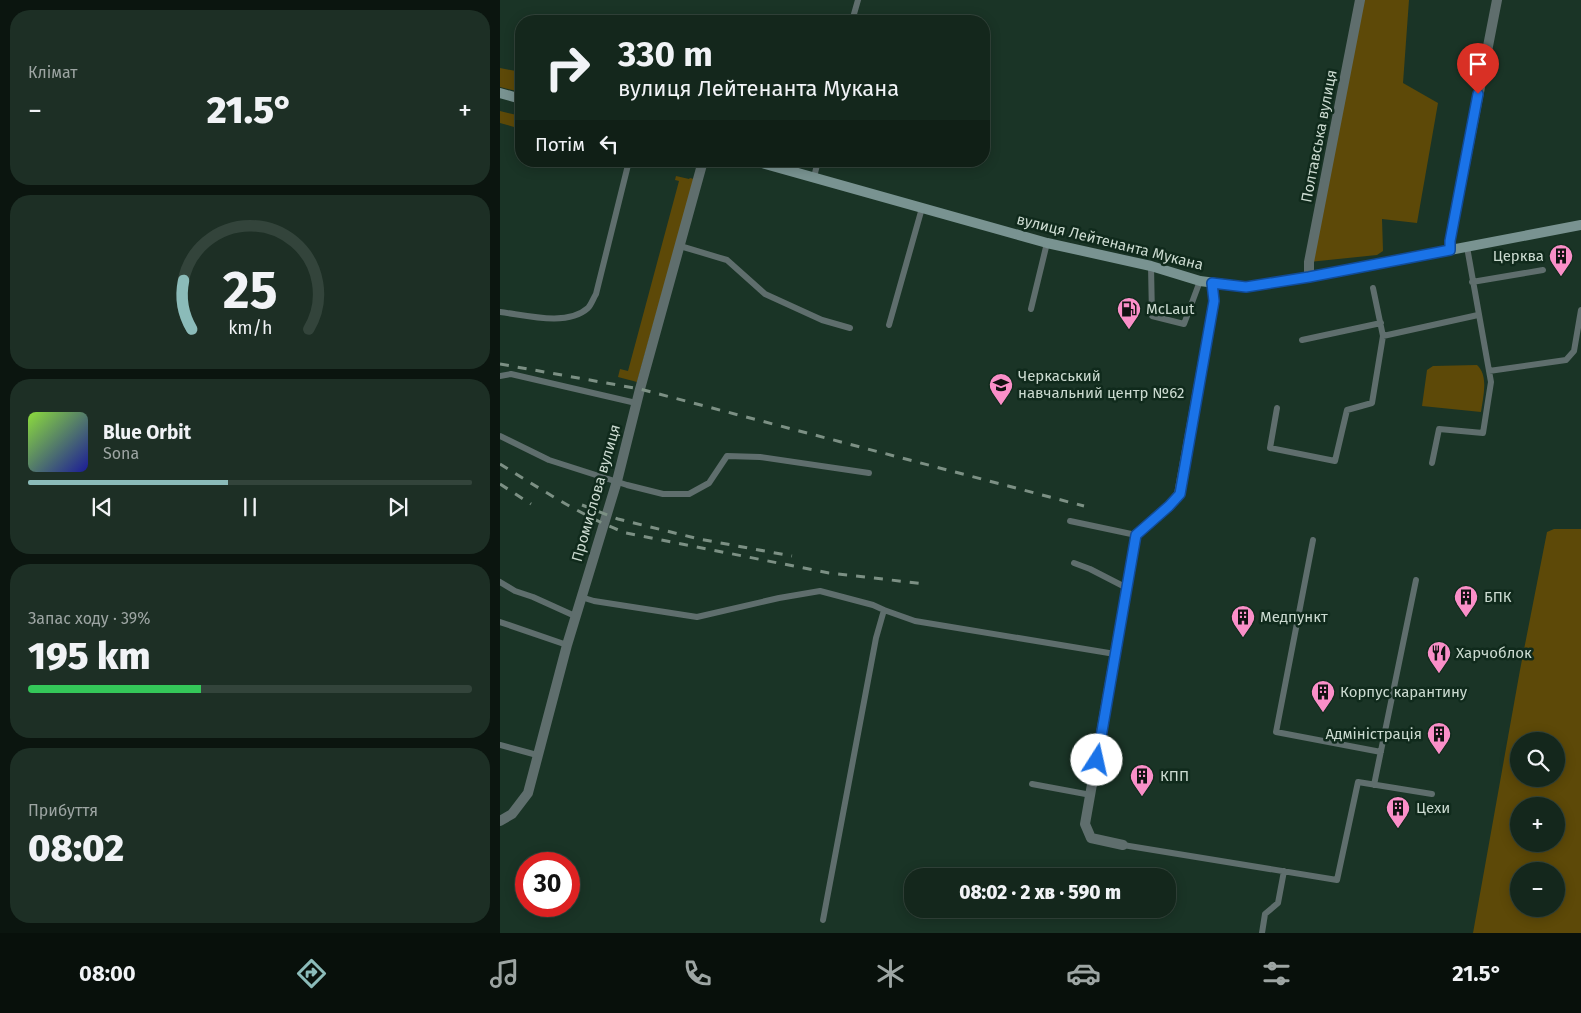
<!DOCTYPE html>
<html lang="uk">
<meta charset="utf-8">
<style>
:root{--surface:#14271c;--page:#1d2f25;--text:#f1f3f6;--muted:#9da5a3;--line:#33443b;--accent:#8bbbb9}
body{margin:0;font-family:"Fira Sans",sans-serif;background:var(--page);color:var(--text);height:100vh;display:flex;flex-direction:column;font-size:19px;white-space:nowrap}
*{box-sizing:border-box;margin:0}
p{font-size:16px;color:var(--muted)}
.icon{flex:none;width:28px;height:28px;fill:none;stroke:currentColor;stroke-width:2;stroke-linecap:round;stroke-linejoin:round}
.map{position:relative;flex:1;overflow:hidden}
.side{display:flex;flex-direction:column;gap:10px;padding:10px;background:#0b150f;width:500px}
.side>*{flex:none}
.top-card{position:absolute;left:15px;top:15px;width:475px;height:152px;border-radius:20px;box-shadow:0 2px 12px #0003,0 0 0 1px var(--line);background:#14271c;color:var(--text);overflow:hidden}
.buttons{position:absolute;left:1010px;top:732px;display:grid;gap:10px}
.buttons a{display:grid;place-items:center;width:55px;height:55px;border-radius:50%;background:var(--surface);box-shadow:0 2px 12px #0003,0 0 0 1px var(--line);font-size:25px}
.speed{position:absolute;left:15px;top:852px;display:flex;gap:10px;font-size:25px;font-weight:700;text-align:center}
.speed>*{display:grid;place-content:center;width:65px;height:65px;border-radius:50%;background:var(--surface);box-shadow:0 2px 12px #0003,0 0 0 1px var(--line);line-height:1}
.speed .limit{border:8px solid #d22;background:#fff;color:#111}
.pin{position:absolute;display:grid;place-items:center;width:42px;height:42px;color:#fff;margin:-51px -21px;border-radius:50% 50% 50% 0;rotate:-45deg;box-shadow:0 0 5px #0007}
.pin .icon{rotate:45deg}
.me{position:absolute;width:55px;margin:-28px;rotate:10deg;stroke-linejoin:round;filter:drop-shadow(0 0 4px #0008)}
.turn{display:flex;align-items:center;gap:18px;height:105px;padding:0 20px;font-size:22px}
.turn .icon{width:65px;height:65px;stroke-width:2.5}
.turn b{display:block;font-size:35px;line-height:42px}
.then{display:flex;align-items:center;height:48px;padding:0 20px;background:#0003;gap:10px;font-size:19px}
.big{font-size:38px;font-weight:800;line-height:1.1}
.side .tile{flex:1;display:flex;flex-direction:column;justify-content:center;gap:8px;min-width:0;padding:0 18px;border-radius:20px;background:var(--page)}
.side .dial{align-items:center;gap:0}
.dial svg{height:130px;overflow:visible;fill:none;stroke:var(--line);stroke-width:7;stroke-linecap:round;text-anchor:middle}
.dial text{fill:var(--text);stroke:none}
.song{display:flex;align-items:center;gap:15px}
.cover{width:60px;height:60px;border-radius:8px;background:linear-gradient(135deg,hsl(90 70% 55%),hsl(240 70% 35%))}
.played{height:5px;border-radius:2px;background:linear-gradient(90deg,var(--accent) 45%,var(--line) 45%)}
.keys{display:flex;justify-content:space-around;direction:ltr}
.heat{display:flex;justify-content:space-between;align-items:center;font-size:28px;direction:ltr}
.charge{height:8px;border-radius:4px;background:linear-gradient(90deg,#34c759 39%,var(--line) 0)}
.trip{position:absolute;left:404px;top:868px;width:272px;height:50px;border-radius:20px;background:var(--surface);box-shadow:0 2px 12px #0003,0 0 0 1px var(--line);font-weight:800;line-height:50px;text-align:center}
.tabs{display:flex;height:80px;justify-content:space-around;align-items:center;background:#08100b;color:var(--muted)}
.tabs .icon{width:35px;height:35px}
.tabs .selected{color:var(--accent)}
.tabs b{font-size:22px;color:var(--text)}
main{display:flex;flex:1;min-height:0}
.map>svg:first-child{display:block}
.green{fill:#5d4908;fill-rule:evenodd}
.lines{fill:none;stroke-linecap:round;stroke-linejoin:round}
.lane{stroke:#5f6e6d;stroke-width:6}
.street{stroke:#5f6e6d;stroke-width:10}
.secondary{stroke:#799391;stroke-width:10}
.rail{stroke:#7c9084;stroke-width:3;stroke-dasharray:9 9;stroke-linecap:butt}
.route-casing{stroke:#114b97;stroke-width:12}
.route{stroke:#1a73e8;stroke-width:9}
.labels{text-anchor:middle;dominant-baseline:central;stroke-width:5;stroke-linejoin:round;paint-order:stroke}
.street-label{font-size:15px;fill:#ccdbd1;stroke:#102a1c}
.poi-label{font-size:15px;fill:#ccdbd1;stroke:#102a1c;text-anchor:start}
</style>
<main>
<section class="side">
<div class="tile"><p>Клімат</p>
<div class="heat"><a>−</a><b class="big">21.5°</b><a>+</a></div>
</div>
<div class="tile dial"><svg viewBox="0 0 100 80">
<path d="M14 69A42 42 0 1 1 86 69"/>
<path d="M14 69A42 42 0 0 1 9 39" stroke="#8bbbb9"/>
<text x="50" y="56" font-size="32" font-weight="700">25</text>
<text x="50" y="72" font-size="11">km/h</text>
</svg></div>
<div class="tile">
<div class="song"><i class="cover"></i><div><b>Blue Orbit</b><p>Sona</p></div></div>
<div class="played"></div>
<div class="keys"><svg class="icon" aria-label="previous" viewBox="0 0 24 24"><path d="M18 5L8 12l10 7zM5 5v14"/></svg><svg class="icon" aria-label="pause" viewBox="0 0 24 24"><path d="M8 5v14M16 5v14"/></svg><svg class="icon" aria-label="next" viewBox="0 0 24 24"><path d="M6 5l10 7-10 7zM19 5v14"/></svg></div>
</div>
<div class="tile"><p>Запас ходу · 39%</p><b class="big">195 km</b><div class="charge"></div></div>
<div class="tile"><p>Прибуття</p><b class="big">08:02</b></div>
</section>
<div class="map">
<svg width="1081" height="933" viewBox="0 0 1081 933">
<rect width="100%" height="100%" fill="#1a3426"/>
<!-- green -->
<path class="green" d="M860,0h49l-6,83 35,20 -21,120 -35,-4 1,32 -6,4 -68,7z
M0,68l21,4v20l-21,-5z
M0,111l21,5v13l-21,-6z
M176,176l13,3 1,-1 4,1 -57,203 -19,-5 2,-8 8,2 51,-190 -4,-1z
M977,365c12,11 6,32 4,47l-59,-6 5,-36 6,-4z
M1054,529h27v404h-108l47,-263 27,-138zM1056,741v38h-37v-38zM1056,806v38h-37v-38zM1056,871v38h-37v-38z"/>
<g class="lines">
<!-- lane -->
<path class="lane" d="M352,21l6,-21
M314,177l4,-16
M180,246l47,14 38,34 57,26 28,8
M651,266l1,50 32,8 16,-43
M972,282l71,-12
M873,288l10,48
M531,309l16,-66
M0,312c25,3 67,15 88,-4 3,-3 5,-9 8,-14l33,-133
M389,325l33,-117
M802,340l79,-17
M989,371l77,-11 8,-9 7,-41
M0,376l11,-2 125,29
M777,408l-7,40 65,13 12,-51 25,-7 11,-67 95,-21
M0,436l49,24 78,25 36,9h26l20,-11 18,-27 33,1 109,16
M932,463l7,-34 44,4 8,-51 -24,-135
M570,521l66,14
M813,540l-37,192 105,20
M574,563l16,6 37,19
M0,582l15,9 18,6 42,19
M81,597l13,4 103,16 82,-19 41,-7 53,14 11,5
M0,622l67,23
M0,745l37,10
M532,784l59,11
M874,785l42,-205
M623,845l214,35 21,-98 74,12
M323,920l53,-282 8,-28 31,11 200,33
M762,933l3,-19 13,-11 6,-32"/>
<!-- street -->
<path class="street" d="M950,250v-9l47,-241
M809,277v-15l51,-262
M0,821l12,-7 16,-21 39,-148 50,-164 23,-92 63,-228
M623,845l-32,-7 -6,-14 51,-289 33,-29 10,-12 35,-193 -1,-18"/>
<!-- secondary -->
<path class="secondary" d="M0,93l21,6
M255,161l292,82 104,23 49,15 46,6 63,-10 272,-52"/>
<!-- rail -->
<path class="rail" d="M0,364l140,25 444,117
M0,464c41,25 81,52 126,69l203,40 97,11
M0,484l31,20
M82,505l36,14 81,20 93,17"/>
</g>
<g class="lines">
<!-- route casing -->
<g class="route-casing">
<path id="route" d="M597,760l39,-225 33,-29 11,-12 34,-193 -2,-18 34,4 63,-10 141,-27v-9l28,-147"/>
</g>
<!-- route -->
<use href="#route" class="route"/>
</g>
<!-- icons -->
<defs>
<g id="building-pin" transform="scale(1.25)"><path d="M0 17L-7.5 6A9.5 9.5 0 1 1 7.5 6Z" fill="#fa8fc8" stroke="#102a1c"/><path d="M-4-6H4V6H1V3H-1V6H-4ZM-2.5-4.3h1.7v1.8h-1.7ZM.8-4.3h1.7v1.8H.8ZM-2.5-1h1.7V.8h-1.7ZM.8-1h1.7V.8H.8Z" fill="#111"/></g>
<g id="fuel-pin" transform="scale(1.25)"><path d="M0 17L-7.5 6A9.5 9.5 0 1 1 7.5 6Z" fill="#fa8fc8" stroke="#102a1c"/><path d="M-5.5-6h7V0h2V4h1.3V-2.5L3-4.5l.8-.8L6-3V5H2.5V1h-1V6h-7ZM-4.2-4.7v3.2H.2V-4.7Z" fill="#111"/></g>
<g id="university-pin" transform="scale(1.25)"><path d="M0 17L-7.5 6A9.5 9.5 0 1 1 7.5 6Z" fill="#fa8fc8" stroke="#102a1c"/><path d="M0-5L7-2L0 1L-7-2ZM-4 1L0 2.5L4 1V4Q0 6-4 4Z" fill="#111"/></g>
<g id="restaurant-pin" transform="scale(1.25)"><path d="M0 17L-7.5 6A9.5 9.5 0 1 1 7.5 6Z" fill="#fa8fc8" stroke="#102a1c"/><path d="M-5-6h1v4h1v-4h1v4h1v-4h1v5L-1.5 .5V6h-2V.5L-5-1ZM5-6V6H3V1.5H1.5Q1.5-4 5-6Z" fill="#111"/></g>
</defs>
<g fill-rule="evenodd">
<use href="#building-pin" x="1061" y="256"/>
<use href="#fuel-pin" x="629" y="309"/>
<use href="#university-pin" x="501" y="385"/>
<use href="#building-pin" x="966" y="597"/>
<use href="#building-pin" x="743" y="617"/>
<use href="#restaurant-pin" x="939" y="653"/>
<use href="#building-pin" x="823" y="692"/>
<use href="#building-pin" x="939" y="734"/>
<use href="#building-pin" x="642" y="776"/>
<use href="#building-pin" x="898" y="808"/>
</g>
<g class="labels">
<!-- street labels -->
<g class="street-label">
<text transform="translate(819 136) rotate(-79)">Полтавська вулиця</text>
<text transform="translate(610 242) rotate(14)">вулиця Лейтенанта Мукана</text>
<text transform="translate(96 493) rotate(-74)">Промислова вулиця</text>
</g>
<!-- poi labels -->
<g class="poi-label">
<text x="1044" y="256" text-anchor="end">Церква</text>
<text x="646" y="309">McLaut</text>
<text x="518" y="376">Черкаський<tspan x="518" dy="17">навчальний центр №62</tspan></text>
<text x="984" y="597">БПК</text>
<text x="760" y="617">Медпункт</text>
<text x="956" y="653">Харчоблок</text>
<text x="840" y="692">Корпус карантину</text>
<text x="922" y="734" text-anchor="end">Адміністрація</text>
<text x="660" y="776">КПП</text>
<text x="916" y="808">Цехи</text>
</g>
</g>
</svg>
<div class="buttons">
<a><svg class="icon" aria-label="search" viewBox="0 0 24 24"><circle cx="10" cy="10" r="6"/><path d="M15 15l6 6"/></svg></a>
<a>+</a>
<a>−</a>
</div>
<div class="speed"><div class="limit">30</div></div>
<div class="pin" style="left:978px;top:94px;background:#d93025"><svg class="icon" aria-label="arrive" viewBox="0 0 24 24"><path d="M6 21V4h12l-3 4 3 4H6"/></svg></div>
<svg class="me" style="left:597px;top:760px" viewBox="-20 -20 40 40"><circle r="19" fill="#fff"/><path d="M0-13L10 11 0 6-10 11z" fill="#1a73e8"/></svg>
<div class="trip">08:02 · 2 хв · 590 m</div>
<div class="top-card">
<div class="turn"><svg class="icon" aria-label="right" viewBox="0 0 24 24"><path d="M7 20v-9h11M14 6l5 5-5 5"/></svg><div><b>330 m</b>вулиця Лейтенанта Мукана</div></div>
<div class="then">Потім<svg class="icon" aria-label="left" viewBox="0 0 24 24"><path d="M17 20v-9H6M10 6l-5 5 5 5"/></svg></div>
</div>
</div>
</main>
<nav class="tabs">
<b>08:00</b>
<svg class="icon selected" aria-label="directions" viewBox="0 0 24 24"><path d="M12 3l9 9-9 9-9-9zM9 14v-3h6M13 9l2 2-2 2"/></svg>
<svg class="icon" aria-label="music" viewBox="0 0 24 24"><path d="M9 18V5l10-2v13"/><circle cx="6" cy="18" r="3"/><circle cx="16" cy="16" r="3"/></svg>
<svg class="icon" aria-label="phone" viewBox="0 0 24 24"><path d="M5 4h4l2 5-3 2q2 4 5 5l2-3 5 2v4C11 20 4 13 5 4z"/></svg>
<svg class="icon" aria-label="climate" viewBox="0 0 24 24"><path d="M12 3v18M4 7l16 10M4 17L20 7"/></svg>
<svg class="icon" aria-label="car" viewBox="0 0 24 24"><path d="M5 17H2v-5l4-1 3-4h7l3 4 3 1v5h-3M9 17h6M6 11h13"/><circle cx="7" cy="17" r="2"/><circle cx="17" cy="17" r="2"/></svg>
<svg class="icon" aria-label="filters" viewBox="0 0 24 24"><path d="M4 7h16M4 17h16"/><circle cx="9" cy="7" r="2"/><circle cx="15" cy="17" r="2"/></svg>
<b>21.5°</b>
</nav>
